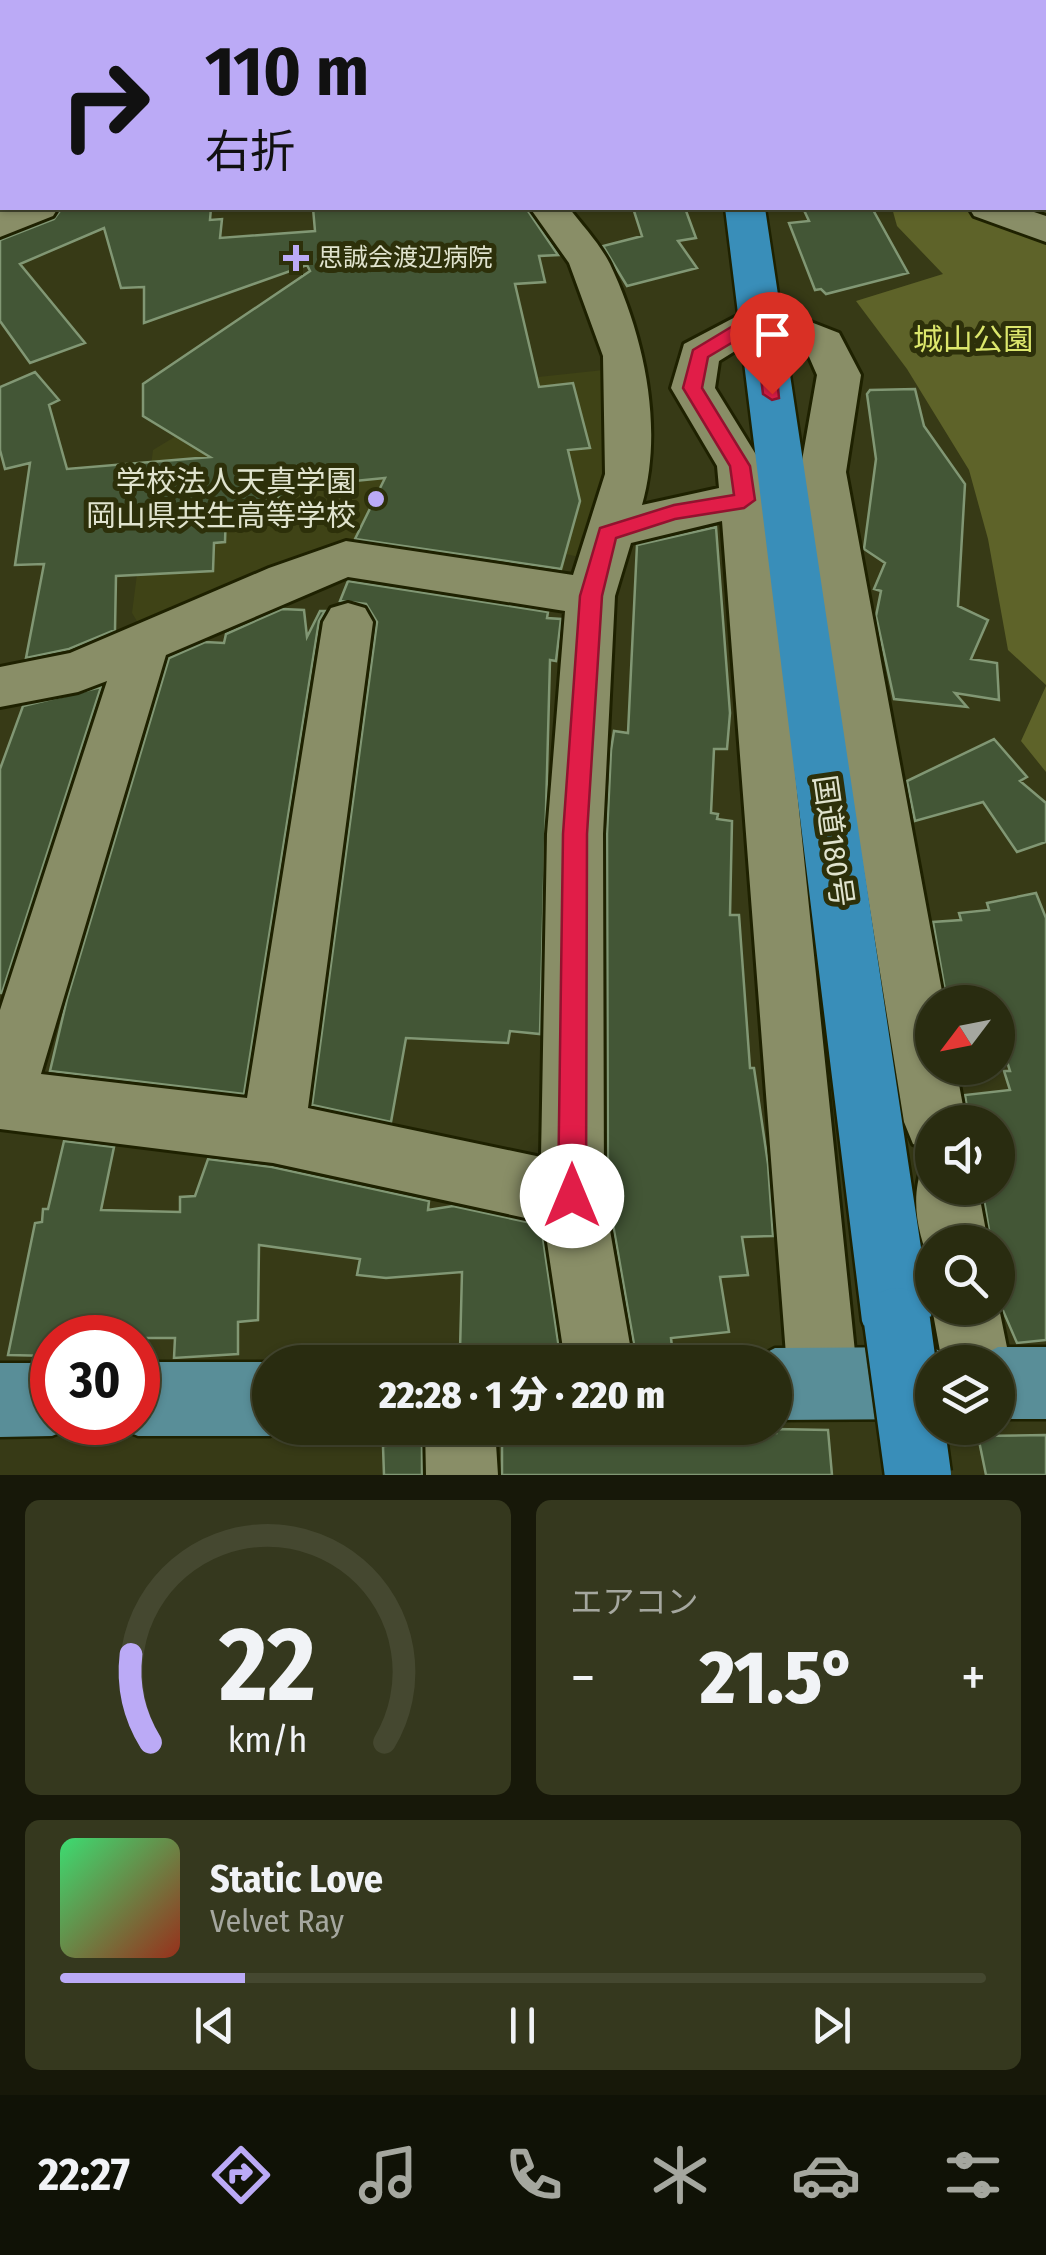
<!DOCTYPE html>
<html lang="ja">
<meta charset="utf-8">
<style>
:root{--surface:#292c10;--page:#35381e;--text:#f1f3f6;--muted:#a5a79f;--line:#454830;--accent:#bbaaf6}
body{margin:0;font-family:"Fira Sans Condensed","Noto Sans JP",sans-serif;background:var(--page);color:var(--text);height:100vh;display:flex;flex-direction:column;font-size:38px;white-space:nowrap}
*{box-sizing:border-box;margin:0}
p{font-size:32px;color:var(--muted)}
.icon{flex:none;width:55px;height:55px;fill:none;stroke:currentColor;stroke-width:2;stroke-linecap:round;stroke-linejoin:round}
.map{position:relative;height:1475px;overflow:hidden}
.drawer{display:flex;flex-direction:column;gap:25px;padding:25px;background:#171809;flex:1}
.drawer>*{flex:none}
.hud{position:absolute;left:0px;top:0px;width:1048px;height:210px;box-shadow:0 2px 8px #0004,0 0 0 2px var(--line);background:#bbaaf6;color:#111;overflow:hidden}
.needle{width:65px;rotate:238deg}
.fabs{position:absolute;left:915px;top:985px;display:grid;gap:20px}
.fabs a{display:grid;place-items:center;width:100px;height:100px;border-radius:50%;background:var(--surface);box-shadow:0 2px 8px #0004,0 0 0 2px var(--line);font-size:50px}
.speed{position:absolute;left:30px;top:1315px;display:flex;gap:20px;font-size:50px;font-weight:700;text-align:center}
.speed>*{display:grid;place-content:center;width:130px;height:130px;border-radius:50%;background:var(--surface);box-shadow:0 2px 8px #0004,0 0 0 2px var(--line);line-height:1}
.speed .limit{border:15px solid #d22;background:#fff;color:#111}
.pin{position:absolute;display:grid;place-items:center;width:85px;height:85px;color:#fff;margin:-102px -42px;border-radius:50% 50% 50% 0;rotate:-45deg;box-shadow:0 0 10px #0007}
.pin .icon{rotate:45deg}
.me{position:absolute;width:110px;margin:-55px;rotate:0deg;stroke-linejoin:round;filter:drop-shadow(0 0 8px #0008)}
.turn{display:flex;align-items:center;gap:35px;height:210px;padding:0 40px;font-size:45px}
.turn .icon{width:130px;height:130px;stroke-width:2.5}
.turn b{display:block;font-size:70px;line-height:85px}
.big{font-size:75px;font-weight:800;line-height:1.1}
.drawer .card{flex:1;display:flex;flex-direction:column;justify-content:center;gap:15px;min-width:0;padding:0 35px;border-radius:15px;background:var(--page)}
.drawer .dial{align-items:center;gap:0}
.dial svg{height:260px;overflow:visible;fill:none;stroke:var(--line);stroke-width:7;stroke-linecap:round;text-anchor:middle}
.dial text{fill:var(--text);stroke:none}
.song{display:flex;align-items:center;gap:30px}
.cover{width:120px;height:120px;border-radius:15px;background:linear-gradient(135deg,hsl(140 70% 55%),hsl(10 70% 35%))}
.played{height:10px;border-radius:5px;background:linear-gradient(90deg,var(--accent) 20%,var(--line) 20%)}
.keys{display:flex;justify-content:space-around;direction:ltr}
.heat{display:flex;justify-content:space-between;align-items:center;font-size:55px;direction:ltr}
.drawer .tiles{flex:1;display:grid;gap:25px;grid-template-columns:1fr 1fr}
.card:last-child{grid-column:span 2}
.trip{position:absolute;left:252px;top:1345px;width:540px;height:100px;border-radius:50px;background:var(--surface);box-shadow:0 2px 8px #0004,0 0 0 2px var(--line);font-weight:800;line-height:100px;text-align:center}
.tab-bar{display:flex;height:160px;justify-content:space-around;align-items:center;background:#101206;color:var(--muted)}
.tab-bar .icon{width:70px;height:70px}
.tab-bar .selected{color:var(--accent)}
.tab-bar b{font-size:45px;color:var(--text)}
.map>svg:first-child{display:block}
.built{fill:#3f4316}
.green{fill:#5e6329}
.building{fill:#435636;stroke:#819774;stroke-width:2.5}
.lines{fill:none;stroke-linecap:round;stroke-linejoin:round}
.lane-casing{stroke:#1e2100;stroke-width:4}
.street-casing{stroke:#1e2100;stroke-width:6}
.primary-casing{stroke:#1e2100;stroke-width:5}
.highway-casing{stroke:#1e2100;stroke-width:5}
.lane{fill:#898e67;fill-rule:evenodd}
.street{fill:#898e67;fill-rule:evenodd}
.primary{fill:#598e98;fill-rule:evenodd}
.highway{fill:#398eb9;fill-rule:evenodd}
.highway-bridge-casing{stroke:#1e2100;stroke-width:71;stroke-linecap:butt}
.highway-bridge{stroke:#398eb9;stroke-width:66}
.route{fill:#e11d48;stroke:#92132f;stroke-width:2.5}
.poi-dot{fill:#bbaaf6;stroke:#2d300a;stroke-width:4}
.labels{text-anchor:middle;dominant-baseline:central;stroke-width:10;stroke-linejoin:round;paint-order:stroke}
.far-poi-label{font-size:25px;fill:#e0e3ce;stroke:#2d300a;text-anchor:start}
.park-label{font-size:30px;fill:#dce76c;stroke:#2d300a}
.poi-label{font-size:30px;fill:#e0e3ce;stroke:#2d300a;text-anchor:end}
.street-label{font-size:30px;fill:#e0e3ce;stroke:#2d300a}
</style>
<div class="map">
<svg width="1046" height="1475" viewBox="0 0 1046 1475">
<rect width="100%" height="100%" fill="#373a16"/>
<!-- built -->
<path class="built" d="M0,0h439v2h-437l-2,59z
M613,369l2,111 -33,56 -3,21 -13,-3 -5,27 -205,-29 -213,79 -11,-18 21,-163 33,-20 17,-17z"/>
<!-- green -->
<path class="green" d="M1045,50l1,1v634l-38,-35 -20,-111 -19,-69 -62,-101 -51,-68 87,-27 -46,-48 -5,-18h153z
M1046,686v86l-25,-31z"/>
<!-- building -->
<path class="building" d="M62,208h149l-1,12 12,-1 -2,19 95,-7 -2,-23h213l32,47 -19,1 6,26 -30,2 24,103 34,-4 17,65 -22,2 12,51 -19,68 -206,-30 30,-61 -92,9 1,9 -29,3v9l-39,4 -1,30 -11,1 -1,28 -97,5 -1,54 -46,19 -43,9 18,-94 -29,1 15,-102 -25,6 -5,-19v-63l35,-15 24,28 -10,5 18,64 143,-12 -67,-41v-32l167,-113 -3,-6 -163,58v-36l-23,1 -17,-60 -84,36 65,79 -55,20 -30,-42v-81l54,-21z
M633,208h52l11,30 -18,3 19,27 -70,18 -24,-40 39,-10z
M803,208h69l36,65 -82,21 -5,-5 -6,1 -26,-67 20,-2z
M915,389l9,37 41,58 -7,122 30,14 -17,39 26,4 2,37 -44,-7 12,14 -73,-8 -18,-83 5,-25 -7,-2 11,-26 -21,-14 12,-90 -9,-65 3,-4z
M716,527l14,186 -3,36h-13l-3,64 7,1 -1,5 15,2 -2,94h9l11,153h4l14,96 5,72 -31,1 6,38 -28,2 9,55 -58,6 1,9 -37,3 -27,-154 -1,-362 4,-84 3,-19 14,2 9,-188z
M348,581l200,31 -1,6 14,1 -5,42 -6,-1 -10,374 -30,-3 -2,12 -102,-5 -15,84 -79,-17 65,-483 -11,-18 -26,-3z
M282,609l22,1 3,27 13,-26h5l-6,10 -75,473 -194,-23 17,-72 102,-341 36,-16 19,1 2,-9z
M101,687l-99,306h-2v-224l23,-63z
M994,739l33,38 -7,4 26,22v39l-29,10 -34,-50 -68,19 -8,-40z
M1036,893l10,25v422l-29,3 -19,-44v-57h-7l-9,-54h16v-66h-29l-4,-27 45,-5 -6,-19h6l-12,-38v-31h-51l-14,-80 28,-2 -2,-7 30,-3 -2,-7z
M64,1141l50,6 -13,63 79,2v-15l15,-1 13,-37 64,8 157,34 -1,9 25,-4 88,19 19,130 -77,1v-6l-23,1 2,-79 -76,6 -29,-3 3,-16 -101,-14 -1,75 -20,2v32l-64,4 1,-20h-123v18l-44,-1 27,-132 7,-1 1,-13h5z
M775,1429l53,1 4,45h-330v-35l274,-7z
M1046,1435v40h-60l-8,-39z
M422,1444v31h-38l-1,-29z"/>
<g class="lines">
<!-- lane casing -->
<g class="lane-casing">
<path id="lane" d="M0,109l2,1v13l-2,-1z"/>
</g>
<!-- street casing -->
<g class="street-casing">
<path id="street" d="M431,0h34v2h-33z
M0,56h2v20h-2z
M7,208h51l-5,8 -53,21v-26z
M530,208h39c13,17 31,36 41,56 34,72 54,163 32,241l77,-17 -2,-22 -46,-78 13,-44 78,-41 77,30 22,42 -15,97 98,530h-12v66h24l10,54h-34v30l-19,-8 -9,-22 -104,-650 17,-97 -10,-23 -43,-19 -45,28 -4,27 48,78 4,34 91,881 -10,25 -25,10 -25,-10 -10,-25 -66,-860 -91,22 -16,53 -12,238 1,362 29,166h-68l-21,-140 -271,-59 -273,-34v-119l107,-329 -29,11 -78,15v-40l70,-14 199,-85 77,-27 227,34 32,-101 -2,-118 -34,-93zM348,577l217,34 -18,223 -6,323 -233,-49 65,-486 -8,-14 -17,-5 -17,5 -8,14 -76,476 -206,-24 125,-419z
M969,208h53l24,8v26l-72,-26z
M932,1161v27h46l10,54h-56v24c-15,-31 -22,-69 -9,-101z
M998,1303l12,59 -12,26v-26h-56l-10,-54h66z
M425,1428h70l3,47h-72z"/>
</g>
<!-- primary casing -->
<g class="primary-casing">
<path id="primary" d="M932,1347l28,15h-28v57l-157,1v-58h-27l27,-14z
M998,1347h48v72h-48v-57h-28z
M138,1362h132v66h19l-19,8h-132l-26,-11 26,-3z
M0,1363h52v59l26,3 -26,11 -52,1z"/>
</g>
<!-- highway casing -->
<g class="highway-casing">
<path id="highway" d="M709,0h34v2h-34z
M725,208h40l167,1113 -10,25 -25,10 -25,-10 -10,-25z"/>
</g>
<!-- lane -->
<use href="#lane" class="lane"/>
<!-- street -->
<use href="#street" class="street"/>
<!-- primary -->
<use href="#primary" class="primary"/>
<!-- highway -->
<use href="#highway" class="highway"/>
<!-- highway-bridge casing -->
<g class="highway-bridge-casing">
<path id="highway-bridge" d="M897,1321l21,154"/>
</g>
<!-- highway-bridge -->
<use href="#highway-bridge" class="highway-bridge"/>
</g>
<!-- route -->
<path class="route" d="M756,312l15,4 8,82 -7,2 -9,-6 -8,-65 -47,28 -6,31 48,78 5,34 -11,8 -69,11 -59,19 -14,58 -15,238 -1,362 -4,10 -10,4 -10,-4 -4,-10 5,-362 17,-238 20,-68 74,-23 60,-10 -4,-29 -47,-78 10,-38z"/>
<!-- markers -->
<g class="poi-dot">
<path d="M291 243h10v10h10v10h-10v10h-10v-10h-10v-10h10z"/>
<circle cx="376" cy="499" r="10"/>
</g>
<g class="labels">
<!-- far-poi labels -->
<g class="far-poi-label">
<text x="318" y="258">思誠会渡辺病院</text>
</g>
<!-- park labels -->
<g class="park-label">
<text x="973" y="340">城山公園</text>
</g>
<!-- poi labels -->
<g class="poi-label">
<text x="356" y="482">学校法人天真学園<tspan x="356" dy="34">岡山県共生高等学校</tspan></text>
</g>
<!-- street labels -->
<g class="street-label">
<text transform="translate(833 841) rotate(82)">国道180号</text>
</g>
</g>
</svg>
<div class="fabs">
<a><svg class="needle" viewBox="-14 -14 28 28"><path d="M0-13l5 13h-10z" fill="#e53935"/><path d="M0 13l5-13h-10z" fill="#a5a79f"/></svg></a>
<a><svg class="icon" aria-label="sound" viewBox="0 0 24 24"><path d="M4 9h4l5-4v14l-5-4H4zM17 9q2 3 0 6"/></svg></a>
<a><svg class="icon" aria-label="search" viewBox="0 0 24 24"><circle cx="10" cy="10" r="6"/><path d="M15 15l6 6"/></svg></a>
<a><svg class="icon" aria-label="layers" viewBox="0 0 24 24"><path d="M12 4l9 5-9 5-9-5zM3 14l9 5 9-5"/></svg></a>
</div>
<div class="speed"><div class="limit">30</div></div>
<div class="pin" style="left:772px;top:394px;background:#d93025"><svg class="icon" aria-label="arrive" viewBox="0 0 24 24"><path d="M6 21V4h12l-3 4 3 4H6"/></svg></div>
<svg class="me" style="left:572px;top:1196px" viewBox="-20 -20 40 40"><circle r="19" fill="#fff"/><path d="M0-13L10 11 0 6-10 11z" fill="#e11d48"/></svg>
<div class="trip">22:28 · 1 分 · 220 m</div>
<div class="hud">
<div class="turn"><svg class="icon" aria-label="right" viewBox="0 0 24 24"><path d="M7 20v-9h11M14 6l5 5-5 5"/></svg><div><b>110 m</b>右折</div></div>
</div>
</div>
<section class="drawer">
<div class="tiles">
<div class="card dial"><svg viewBox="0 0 100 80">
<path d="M14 69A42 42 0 1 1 86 69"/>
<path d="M14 69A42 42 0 0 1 8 42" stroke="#bbaaf6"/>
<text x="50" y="56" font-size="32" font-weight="700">22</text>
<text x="50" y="72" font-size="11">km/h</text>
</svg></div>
<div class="card"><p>エアコン</p>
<div class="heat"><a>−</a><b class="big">21.5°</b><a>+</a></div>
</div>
<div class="card">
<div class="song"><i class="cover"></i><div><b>Static Love</b><p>Velvet Ray</p></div></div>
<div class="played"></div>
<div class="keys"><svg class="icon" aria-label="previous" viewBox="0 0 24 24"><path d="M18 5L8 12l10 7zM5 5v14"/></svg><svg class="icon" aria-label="pause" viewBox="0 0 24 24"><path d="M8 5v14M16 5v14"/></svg><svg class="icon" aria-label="next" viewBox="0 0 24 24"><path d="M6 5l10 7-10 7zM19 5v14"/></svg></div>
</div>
</div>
</section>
<nav class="tab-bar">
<b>22:27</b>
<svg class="icon selected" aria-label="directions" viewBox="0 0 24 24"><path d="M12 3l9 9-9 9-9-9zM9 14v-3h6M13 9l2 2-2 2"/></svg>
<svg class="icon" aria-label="music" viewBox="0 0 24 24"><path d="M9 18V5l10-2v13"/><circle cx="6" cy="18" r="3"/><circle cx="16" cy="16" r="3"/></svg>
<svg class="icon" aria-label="phone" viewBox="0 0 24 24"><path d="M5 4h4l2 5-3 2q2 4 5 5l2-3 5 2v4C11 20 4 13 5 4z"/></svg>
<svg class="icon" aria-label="climate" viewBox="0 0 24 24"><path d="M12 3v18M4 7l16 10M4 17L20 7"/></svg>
<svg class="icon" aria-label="car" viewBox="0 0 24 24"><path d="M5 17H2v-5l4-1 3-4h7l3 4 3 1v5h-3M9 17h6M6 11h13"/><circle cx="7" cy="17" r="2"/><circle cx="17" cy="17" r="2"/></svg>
<svg class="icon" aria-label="filters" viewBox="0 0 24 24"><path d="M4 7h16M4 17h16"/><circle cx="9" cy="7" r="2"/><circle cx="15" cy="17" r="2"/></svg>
</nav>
